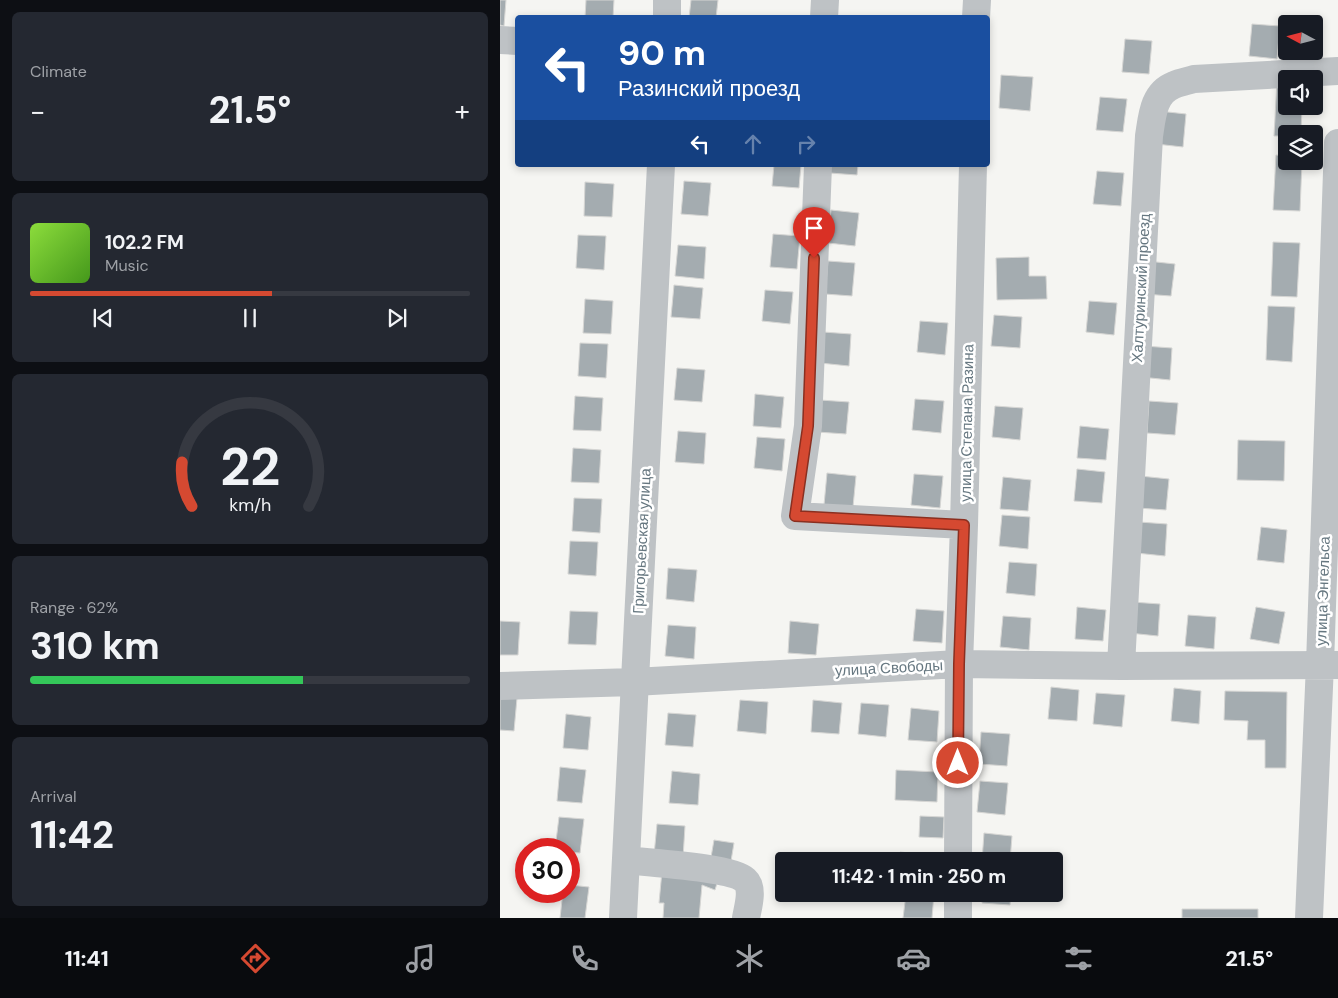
<!DOCTYPE html>
<meta charset="utf-8">
<style>
:root{--surface:#171b24;--page:#242831;--text:#f1f3f6;--muted:#9ea1a6;--line:#363941;--accent:#d54931}
body{margin:0;font-family:"DM Sans",sans-serif;background:var(--page);color:var(--text);height:100vh;display:flex;flex-direction:column;font-size:19px;white-space:nowrap}
*{box-sizing:border-box;margin:0}
p{font-size:16px;color:var(--muted)}
.icon{flex:none;width:28px;height:28px;fill:none;stroke:currentColor;stroke-width:2;stroke-linecap:round;stroke-linejoin:round}
.map{position:relative;flex:1;overflow:hidden}
.sheet{display:flex;flex-direction:column;gap:12px;padding:12px;background:#0d0f14;width:500px}
.sheet>*{flex:none}
.guide{position:absolute;left:15px;top:15px;width:475px;height:152px;border-radius:5px;box-shadow:0 2px 8px #0003;background:#1a4fa0;color:#fff;overflow:hidden}
.needle{width:32px;rotate:277deg}
.buttons{position:absolute;left:778px;top:15px;display:grid;gap:10px}
.buttons a{display:grid;place-items:center;width:45px;height:45px;border-radius:5px;background:var(--surface);box-shadow:0 2px 8px #0003;font-size:25px}
.speed{position:absolute;left:15px;top:838px;display:flex;gap:10px;font-size:25px;font-weight:700;text-align:center}
.speed>*{display:grid;place-content:center;width:65px;height:65px;border-radius:50%;background:var(--surface);box-shadow:0 2px 8px #0003;line-height:1}
.speed .limit{border:8px solid #d22;background:#fff;color:#111}
.pin{position:absolute;display:grid;place-items:center;width:42px;height:42px;color:#fff;margin:-51px -21px;border-radius:50% 50% 50% 0;rotate:-45deg;box-shadow:0 0 5px #0007}
.pin .icon{rotate:45deg}
.me{position:absolute;width:55px;margin:-28px;rotate:0deg;stroke-linejoin:round;filter:drop-shadow(0 0 4px #0008)}
.turn{display:flex;align-items:center;gap:18px;height:105px;padding:0 20px;font-size:22px}
.turn .icon{width:65px;height:65px;stroke-width:2.5}
.turn b{display:block;font-size:35px;line-height:42px}
.lanes{display:flex;align-items:center;height:48px;padding:0 20px;background:#0003;justify-content:center;gap:25px;direction:ltr}
.lanes .off{opacity:.35}
.big{font-size:38px;font-weight:700;line-height:1.1}
.sheet .card{flex:1;display:flex;flex-direction:column;justify-content:center;gap:8px;min-width:0;padding:0 18px;border-radius:8px;background:var(--page)}
.sheet .dial{align-items:center;gap:0}
.dial svg{height:130px;overflow:visible;fill:none;stroke:var(--line);stroke-width:7;stroke-linecap:round;text-anchor:middle}
.dial text{fill:var(--text);stroke:none}
.song{display:flex;align-items:center;gap:15px}
.cover{width:60px;height:60px;border-radius:8px;background:linear-gradient(135deg,hsl(90 70% 55%),hsl(100 70% 35%))}
.played{height:5px;border-radius:2px;background:linear-gradient(90deg,var(--accent) 55%,var(--line) 55%)}
.keys{display:flex;justify-content:space-around;direction:ltr}
.heat{display:flex;justify-content:space-between;align-items:center;font-size:28px;direction:ltr}
.charge{height:8px;border-radius:4px;background:linear-gradient(90deg,#34c759 62%,var(--line) 0)}
.trip{position:absolute;left:275px;top:852px;width:288px;height:50px;border-radius:5px;background:var(--surface);box-shadow:0 2px 8px #0003;font-weight:700;line-height:50px;text-align:center}
.tabs{display:flex;height:80px;justify-content:space-around;align-items:center;background:#090b0e;color:var(--muted)}
.tabs .icon{width:35px;height:35px}
.tabs .active{color:var(--accent)}
.tabs b{font-size:22px;color:var(--text)}
main{display:flex;flex:1;min-height:0}
.map>svg:first-child{display:block}
.building{fill:#a4acb0;stroke:#d6d6d4}
.lines{fill:none;stroke-linecap:round;stroke-linejoin:round}
.minor{stroke:#bec2c5;stroke-width:28}
.route-casing{stroke:#8a2f20;stroke-width:12}
.route{stroke:#d54931;stroke-width:9}
.labels{text-anchor:middle;dominant-baseline:central;stroke-width:5;stroke-linejoin:round;paint-order:stroke}
.street-label{font-size:15px;fill:#667780;stroke:#fff}
</style>
<main>
<section class="sheet">
<div class="card"><p>Climate</p>
<div class="heat"><a>−</a><b class="big">21.5°</b><a>+</a></div>
</div>
<div class="card">
<div class="song"><i class="cover"></i><div><b>102.2 FM</b><p>Music</p></div></div>
<div class="played"></div>
<div class="keys"><svg class="icon" aria-label="previous" viewBox="0 0 24 24"><path d="M18 5L8 12l10 7zM5 5v14"/></svg><svg class="icon" aria-label="pause" viewBox="0 0 24 24"><path d="M8 5v14M16 5v14"/></svg><svg class="icon" aria-label="next" viewBox="0 0 24 24"><path d="M6 5l10 7-10 7zM19 5v14"/></svg></div>
</div>
<div class="card dial"><svg viewBox="0 0 100 80">
<path d="M14 69A42 42 0 1 1 86 69"/>
<path d="M14 69A42 42 0 0 1 8 42" stroke="#d54931"/>
<text x="50" y="56" font-size="32" font-weight="700">22</text>
<text x="50" y="72" font-size="11">km/h</text>
</svg></div>
<div class="card"><p>Range · 62%</p><b class="big">310 km</b><div class="charge"></div></div>
<div class="card"><p>Arrival</p><b class="big">11:42</b></div>
</section>
<div class="map">
<svg width="838" height="918" viewBox="0 0 838 918">
<rect width="100%" height="100%" fill="#f5f5f2"/>
<!-- building -->
<path class="building" d="M0,0h6l-2,26 -4,-1z
M86,0h28l-1,18h-28z
M191,0h27l-2,18h-27z
M752,24l28,2 -3,33 -28,-3z
M625,39l27,2 -3,33 -27,-2z
M501,75l32,2 -3,34 -31,-3z
M777,81h9v25h16l-1,28h-15v2h-12z
M600,97l27,2 -4,33 -27,-2z
M659,111l27,3 -3,33 -27,-3z
M776,155l10,1v5h16l-2,50 -27,-1z
M274,165h27l-2,23 -27,-2z
M331,165h27l-1,10 -27,-2z
M597,171l27,2 -3,33 -28,-2z
M184,181l27,2 -3,33 -27,-2z
M85,182l29,2 -2,33 -28,-1z
M331,210l28,3 -4,33 -27,-3z
M273,234l27,2 -3,33 -27,-2z
M78,235l28,1 -2,34 -28,-2z
M773,242l27,1 -3,54 -26,-1z
M178,245l28,2 -2,32 -29,-3z
M529,257v19h17l1,23 -50,1 -1,-42z
M328,261l27,2 -3,33 -27,-2z
M647,261l28,3 -4,32 -27,-2z
M174,285l29,3 -3,31 -29,-2z
M265,290l28,2 -3,32 -28,-3z
M85,299l28,2 -2,33 -28,-1z
M589,301l28,2 -3,32 -28,-3z
M768,306l27,1 -3,55 -26,-2z
M494,315l28,2 -2,31 -29,-2z
M420,321l28,2 -3,32 -28,-3z
M323,332l28,2 -2,32 -29,-3z
M80,343l28,1 -2,34 -28,-2z
M644,346l28,2 -2,32 -29,-3z
M177,368l28,2 -3,32 -28,-2z
M255,394l29,3 -3,31 -28,-2z
M75,396l28,2 -2,33 -28,-1z
M415,399l29,2 -3,32 -29,-3z
M320,400l29,2 -3,32 -29,-2z
M649,401l29,2 -3,32 -28,-2z
M495,406l28,2 -3,32 -28,-3z
M580,426l29,3 -3,31 -29,-2z
M178,431l28,2 -2,31 -29,-2z
M257,437l28,2 -3,32 -28,-3z
M738,440l47,1 -1,40 -47,-1z
M73,448l28,2 -2,33 -28,-1z
M577,469l28,3 -3,31 -28,-2z
M327,473l29,3 -3,31 -29,-2z
M414,474l29,2 -3,32 -29,-3z
M640,476l29,3 -3,31 -28,-2z
M503,477l28,3 -3,31 -28,-2z
M74,498l28,1 -2,34 -28,-2z
M502,515l28,2 -2,32 -29,-3z
M639,522l28,2 -2,32 -29,-3z
M761,527l26,3 -3,33 -27,-3z
M70,541l28,1 -2,34 -28,-2z
M509,562l28,2 -2,32 -29,-3z
M168,568l29,2 -3,32 -28,-3z
M632,602l28,2 -2,32 -29,-3z
M577,607l29,3 -3,31 -28,-2z
M756,607l29,5 -6,32 -29,-5z
M416,609l28,2 -2,32 -29,-2z
M70,611l28,1 -2,33 -28,-1z
M688,615l28,2 -2,32 -29,-3z
M503,616l28,2 -2,32 -29,-3z
M0,621l20,1 -2,33h-18z
M290,621l29,3 -3,31 -28,-2z
M168,625l28,2 -2,32 -29,-3z
M551,687l28,3 -2,31 -29,-2z
M674,688l27,3 -2,33 -28,-3z
M725,691l62,1 -1,76h-21v-28h-18l1,-19 -24,-1z
M596,693l29,2 -3,32 -29,-3z
M0,696l17,2 -3,33 -14,-1z
M240,700l28,2 -2,32 -29,-3z
M313,700l29,3 -3,31 -28,-2z
M361,703l28,2 -3,32 -28,-3z
M411,708l28,3 -2,31 -29,-2z
M168,713l28,2 -3,32 -28,-2z
M66,714l25,3 -3,33 -25,-2z
M481,732l29,2 -3,32 -28,-2z
M60,767l26,3 -4,33 -25,-2z
M396,770l42,2 -1,30 -42,-2z
M172,771l28,3 -2,31 -29,-2z
M480,781l28,2 -3,32 -28,-3z
M420,816l24,1 -1,21 -24,-1z
M59,817l25,2 -4,34 -11,-1v-3h-14z
M157,824l28,2 -2,32 -29,-3z
M484,833l28,3 -2,25h-28z
M214,840l20,3 -4,24 -20,-4z
M400,852l28,3v6h-29z
M162,871l56,9 -3,10 -13,-5 -3,33h-36l1,-15h-5z
M69,885l20,2 -4,31h-25l3,-27h6z
M406,894h28l-2,24h-29z
M482,894h29l-1,11 -28,-2z
M682,909h76v9h-76z"/>
<g class="lines">
<!-- minor -->
<path class="minor" d="M167,18v-18
M324,18l1,-18
M476,18l1,-18
M0,40l18,1
M318,165l-10,261 -13,90 169,9
M621,666l28,-530c3,-19 4,-43 25,-51 7,-3 14,-4 20,-6l144,-8
M0,686l134,-4 325,-18 162,2 217,-1
M126,860c23,3 105,7 119,20 9,8 3,27 1,38
M458,861l1,-197 5,-139 9,-360
M123,918l38,-753
M458,918v-24
M809,918l11,-254 18,-521"/>
</g>
<g class="lines">
<!-- route casing -->
<g class="route-casing">
<path id="route" d="M314,258l-6,168 -13,90 169,9 -5,139 -1,99"/>
</g>
<!-- route -->
<use href="#route" class="route"/>
</g>
<g class="labels">
<!-- street labels -->
<g class="street-label">
<text transform="translate(641 288) rotate(-87)">Халтуринский проезд</text>
<text transform="translate(467 423) rotate(-89)">улица Степана Разина</text>
<text transform="translate(142 541) rotate(-87)">Григорьевская улица</text>
<text transform="translate(823 591) rotate(-88)">улица Энгельса</text>
<text transform="translate(389 668) rotate(-3)">улица Свободы</text>
</g>
</g>
</svg>
<div class="buttons">
<a><svg class="needle" viewBox="-14 -14 28 28"><path d="M0-13l5 13h-10z" fill="#e53935"/><path d="M0 13l5-13h-10z" fill="#9ea1a6"/></svg></a>
<a><svg class="icon" aria-label="sound" viewBox="0 0 24 24"><path d="M4 9h4l5-4v14l-5-4H4zM17 9q2 3 0 6"/></svg></a>
<a><svg class="icon" aria-label="layers" viewBox="0 0 24 24"><path d="M12 4l9 5-9 5-9-5zM3 14l9 5 9-5"/></svg></a>
</div>
<div class="speed"><div class="limit">30</div></div>
<div class="pin" style="left:314px;top:258px;background:#d93025"><svg class="icon" aria-label="arrive" viewBox="0 0 24 24"><path d="M6 21V4h12l-3 4 3 4H6"/></svg></div>
<svg class="me" style="left:458px;top:763px" viewBox="-20 -20 40 40"><circle r="17" fill="#d54931" stroke="#fff" stroke-width="3"/><path d="M0-11L8 9 0 5-8 9z" fill="#fff"/></svg>
<div class="trip">11:42 · 1 min · 250 m</div>
<div class="guide">
<div class="turn"><svg class="icon" aria-label="left" viewBox="0 0 24 24"><path d="M17 20v-9H6M10 6l-5 5 5 5"/></svg><div><b>90 m</b>Разинский проезд</div></div>
<div class="lanes"><svg class="icon" aria-label="left" viewBox="0 0 24 24"><path d="M17 20v-9H6M10 6l-5 5 5 5"/></svg><svg class="icon off" aria-label="ahead" viewBox="0 0 24 24"><path d="M12 20V5M6 11l6-6 6 6"/></svg><svg class="icon off" aria-label="right" viewBox="0 0 24 24"><path d="M7 20v-9h11M14 6l5 5-5 5"/></svg></div>
</div>
</div>
</main>
<nav class="tabs">
<b>11:41</b>
<svg class="icon active" aria-label="directions" viewBox="0 0 24 24"><path d="M12 3l9 9-9 9-9-9zM9 14v-3h6M13 9l2 2-2 2"/></svg>
<svg class="icon" aria-label="music" viewBox="0 0 24 24"><path d="M9 18V5l10-2v13"/><circle cx="6" cy="18" r="3"/><circle cx="16" cy="16" r="3"/></svg>
<svg class="icon" aria-label="phone" viewBox="0 0 24 24"><path d="M5 4h4l2 5-3 2q2 4 5 5l2-3 5 2v4C11 20 4 13 5 4z"/></svg>
<svg class="icon" aria-label="climate" viewBox="0 0 24 24"><path d="M12 3v18M4 7l16 10M4 17L20 7"/></svg>
<svg class="icon" aria-label="car" viewBox="0 0 24 24"><path d="M5 17H2v-5l4-1 3-4h7l3 4 3 1v5h-3M9 17h6M6 11h13"/><circle cx="7" cy="17" r="2"/><circle cx="17" cy="17" r="2"/></svg>
<svg class="icon" aria-label="filters" viewBox="0 0 24 24"><path d="M4 7h16M4 17h16"/><circle cx="9" cy="7" r="2"/><circle cx="15" cy="17" r="2"/></svg>
<b>21.5°</b>
</nav>
